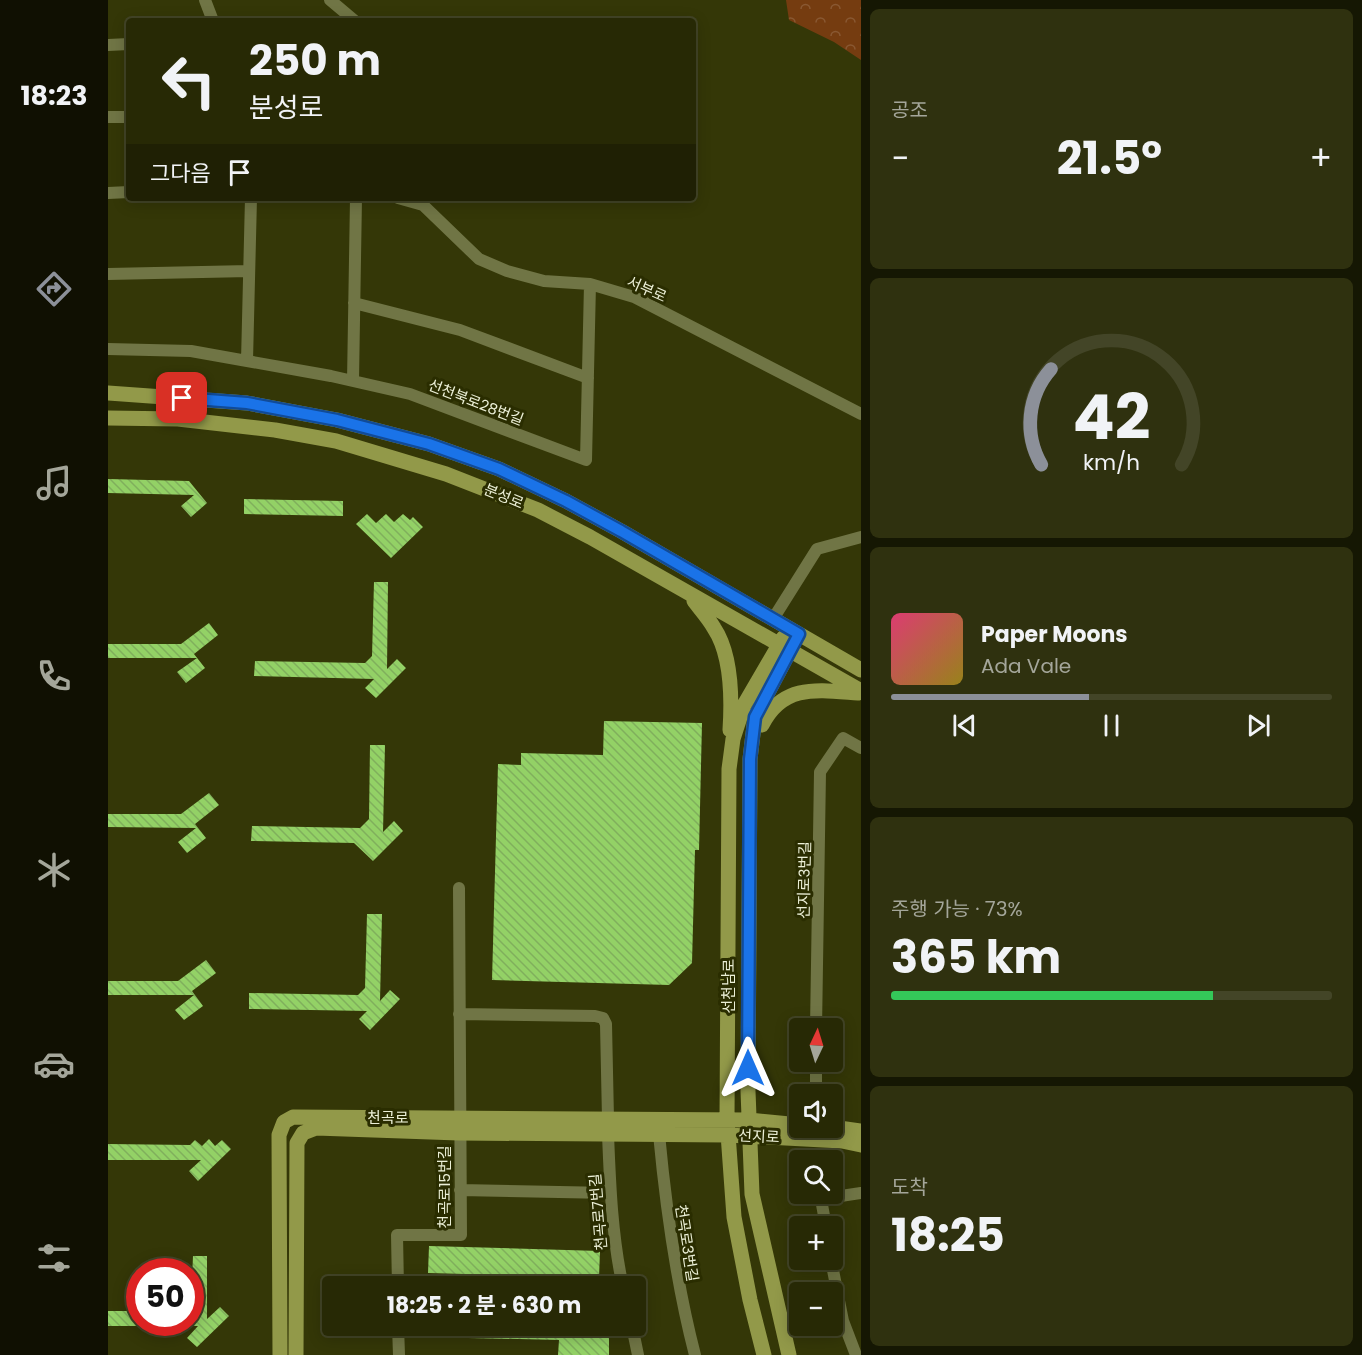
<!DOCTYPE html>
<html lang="ko">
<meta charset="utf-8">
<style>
:root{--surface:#272905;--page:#2f310f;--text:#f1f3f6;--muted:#a4a69a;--line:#434527;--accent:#8c9099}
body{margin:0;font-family:Poppins,"Noto Sans KR",sans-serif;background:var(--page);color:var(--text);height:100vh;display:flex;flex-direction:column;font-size:22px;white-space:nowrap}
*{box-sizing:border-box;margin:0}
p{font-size:20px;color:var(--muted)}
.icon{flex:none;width:33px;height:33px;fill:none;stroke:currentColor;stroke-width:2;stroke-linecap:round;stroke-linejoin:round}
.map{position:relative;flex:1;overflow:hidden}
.sheet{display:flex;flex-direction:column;gap:9px;padding:9px;background:#151703;width:501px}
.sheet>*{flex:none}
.top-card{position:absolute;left:18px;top:18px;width:570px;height:183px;border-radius:6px;box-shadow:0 3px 15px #0003,0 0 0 2px var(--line);background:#272905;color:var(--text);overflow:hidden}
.needle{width:39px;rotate:4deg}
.tools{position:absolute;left:681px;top:1018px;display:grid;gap:12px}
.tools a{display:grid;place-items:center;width:54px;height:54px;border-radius:6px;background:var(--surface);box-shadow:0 3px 15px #0003,0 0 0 2px var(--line);font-size:30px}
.speed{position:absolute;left:18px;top:1258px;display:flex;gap:12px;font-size:30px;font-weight:700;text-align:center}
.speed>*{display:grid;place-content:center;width:78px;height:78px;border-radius:50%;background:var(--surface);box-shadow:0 3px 15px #0003,0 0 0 2px var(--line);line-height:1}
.speed .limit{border:9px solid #d22;background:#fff;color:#111}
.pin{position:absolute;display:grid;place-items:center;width:51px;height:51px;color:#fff;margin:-26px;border-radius:12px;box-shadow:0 3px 9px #0006}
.me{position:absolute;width:66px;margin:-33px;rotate:0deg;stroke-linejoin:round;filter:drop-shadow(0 0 4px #0008)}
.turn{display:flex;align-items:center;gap:21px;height:126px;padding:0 24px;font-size:27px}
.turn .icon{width:78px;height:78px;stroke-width:2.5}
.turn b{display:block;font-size:42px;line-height:51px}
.then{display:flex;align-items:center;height:57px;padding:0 24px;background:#0003;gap:12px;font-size:22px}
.big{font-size:45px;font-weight:700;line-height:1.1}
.sheet .tile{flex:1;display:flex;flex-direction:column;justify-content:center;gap:9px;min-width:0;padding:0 21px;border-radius:9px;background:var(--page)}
.sheet .dial{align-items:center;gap:0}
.dial svg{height:156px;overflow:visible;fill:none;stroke:var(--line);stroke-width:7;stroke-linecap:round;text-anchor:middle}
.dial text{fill:var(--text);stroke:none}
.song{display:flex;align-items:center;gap:18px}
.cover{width:72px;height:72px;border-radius:9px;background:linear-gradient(135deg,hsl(340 70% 55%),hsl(50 70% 35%))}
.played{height:6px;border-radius:3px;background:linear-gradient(90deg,var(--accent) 45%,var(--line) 45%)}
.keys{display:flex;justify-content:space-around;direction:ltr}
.heat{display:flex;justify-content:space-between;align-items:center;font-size:33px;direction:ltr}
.charge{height:9px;border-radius:4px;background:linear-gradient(90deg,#34c759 73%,var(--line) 0)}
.trip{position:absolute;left:214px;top:1276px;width:324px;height:60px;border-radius:6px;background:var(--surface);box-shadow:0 3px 15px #0003,0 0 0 2px var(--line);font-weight:700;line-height:60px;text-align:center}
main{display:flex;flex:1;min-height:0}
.tab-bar{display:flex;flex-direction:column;width:108px;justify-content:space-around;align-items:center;background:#101002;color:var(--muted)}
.tab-bar .icon{width:42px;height:42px}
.tab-bar .current{color:var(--accent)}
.tab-bar b{font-size:27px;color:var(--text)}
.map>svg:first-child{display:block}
.forest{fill:url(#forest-crowns)}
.building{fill:url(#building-back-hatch)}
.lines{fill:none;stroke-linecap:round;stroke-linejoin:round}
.street{stroke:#707545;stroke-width:12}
.secondary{stroke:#929949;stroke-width:15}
.route-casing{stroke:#114b97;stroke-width:15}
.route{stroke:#1a73e8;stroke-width:10}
.labels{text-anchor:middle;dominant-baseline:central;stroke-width:6;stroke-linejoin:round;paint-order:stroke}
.street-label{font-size:15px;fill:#ecf0d7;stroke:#2a2d00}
</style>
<main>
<nav class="tab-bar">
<b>18:23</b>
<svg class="icon current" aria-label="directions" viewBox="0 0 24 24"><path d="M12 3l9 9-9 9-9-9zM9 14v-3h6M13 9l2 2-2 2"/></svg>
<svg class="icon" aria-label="music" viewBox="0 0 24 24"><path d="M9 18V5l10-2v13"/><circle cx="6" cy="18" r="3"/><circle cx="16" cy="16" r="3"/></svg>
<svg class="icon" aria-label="phone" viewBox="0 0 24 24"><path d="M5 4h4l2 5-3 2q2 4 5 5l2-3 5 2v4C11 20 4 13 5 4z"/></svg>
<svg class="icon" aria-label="climate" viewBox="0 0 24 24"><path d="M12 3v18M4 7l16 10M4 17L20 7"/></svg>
<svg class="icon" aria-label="car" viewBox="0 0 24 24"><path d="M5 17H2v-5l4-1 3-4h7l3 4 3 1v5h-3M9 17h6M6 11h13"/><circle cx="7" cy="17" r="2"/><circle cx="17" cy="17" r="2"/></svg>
<svg class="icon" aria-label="filters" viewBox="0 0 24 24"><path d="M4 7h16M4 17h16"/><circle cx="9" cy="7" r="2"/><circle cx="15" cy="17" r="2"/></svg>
</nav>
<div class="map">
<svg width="753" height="1355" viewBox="0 0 753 1355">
<defs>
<pattern id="forest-crowns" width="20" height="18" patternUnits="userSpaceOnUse" patternTransform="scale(1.5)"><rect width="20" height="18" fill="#753c10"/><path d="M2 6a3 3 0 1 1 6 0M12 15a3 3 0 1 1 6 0" fill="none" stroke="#895832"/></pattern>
<pattern id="building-back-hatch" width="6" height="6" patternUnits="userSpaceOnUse" patternTransform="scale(1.5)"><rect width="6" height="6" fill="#93d166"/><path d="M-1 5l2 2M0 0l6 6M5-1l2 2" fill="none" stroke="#80af5c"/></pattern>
</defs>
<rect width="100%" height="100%" fill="#343707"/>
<!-- forest -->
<path class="forest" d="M678,0h75v60l-27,-18 -45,-22z"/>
<!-- building -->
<path class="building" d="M0,479l81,2 18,22 -16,14 -10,-11 13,-11 -86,-2z
M136,499l99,2v15l-99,-2z
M259,514l9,9 10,-9 8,8 9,-8 7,6 3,-3 10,10 -32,31 -35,-34z
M266,582h14l-1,87 10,-10 9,9 -30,30 -11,-10 9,-9 -120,-3 1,-15 110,2 7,-7z
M101,623l9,12 -24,19 11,14 -19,15 -9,-11 20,-14h-89v-14h73z
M496,721l98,2 -3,127h-4l-3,113 -23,22 -177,-5 6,-216 23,1v-12l82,2z
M262,745h15l-2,87 11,-11 9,10 -30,30 -19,-18 -103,-2 1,-15 108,2 9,-9z
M101,793l10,12 -24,19 11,14 -19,15 -9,-11 18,-14 -88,-1v-13h73z
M259,914h15l-2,87 10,-11 10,9 -30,31 -11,-11 8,-8 -118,-2v-16l109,2 7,-7z
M98,960l10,13 -24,18 11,15 -19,14 -9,-10 19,-15h-86v-14h70z
M101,1139l6,7 7,-6 9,9 -33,32 -9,-10 12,-11h-93v-16l82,1 5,-5 7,6z
M321,1246l171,5 -1,27 -44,-1 -1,10h-22v-11l-104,-3z
M85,1256h14v63l13,-12 9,9 -32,31 -10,-9 11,-12h-8z
M0,1311h32v15h-32z
M320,1326h181v29h-51l1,-15 -132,-3z"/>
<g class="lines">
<!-- street -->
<path class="street" d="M97,0l8,21
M222,0l25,21
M0,45l21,-1
M0,117h21
M0,193l21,-1
M290,198l25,7 56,54 28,12 37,10 46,3 44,13 227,117
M0,274l141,-3
M246,303l106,27 128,48
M0,349l83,2 140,25 79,18 176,66 4,-176
M139,361l4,-163
M245,381l3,-183
M665,619l44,-70 44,-12
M351,1014l136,2 8,2 3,6 2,95
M708,1029l4,-257 23,-34 18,10
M708,1095v-33
M500,1134c2,51 4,103 15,153
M551,1134c7,75 17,148 36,221
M352,1190l150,3
M718,1227l-5,-28 40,-6
M723,1260l12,61 13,34
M290,1287l-1,-52h64l-2,-347
M290,1326l1,29
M524,1326l6,29"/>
<!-- secondary -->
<path class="secondary" d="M0,393l139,10 90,17 92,24 70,25 67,32 55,30 240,139
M0,418l70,1 97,11 61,11 110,33 92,36 52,27 271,154
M586,601c7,9 15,18 20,27 18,27 18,71 16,102
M654,725c21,-42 57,-35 96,-32
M724,1127l29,4
M172,1355l-1,-220 5,-13 9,-5 456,3 51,5
M188,1355l1,-212 6,-10 13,-5 143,5 269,2 114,6 19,4
M656,1355l-14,-55 -16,-83 -7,-97 2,-351 4,-30 11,-34 39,-67
M681,1355l-37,-161 -4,-103 2,-332 5,-42 39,-74"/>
</g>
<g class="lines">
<!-- route casing -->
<g class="route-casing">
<path id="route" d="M74,398l65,5 90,17 92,24 70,25 67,32 55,30 178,103 -44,83 -5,42 -2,309"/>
</g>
<!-- route -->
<use href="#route" class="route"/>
</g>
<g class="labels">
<!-- street labels -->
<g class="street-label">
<text transform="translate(539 289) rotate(24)">서부로</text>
<text transform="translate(368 402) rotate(21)">선천북로28번길</text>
<text transform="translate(396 496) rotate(22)">분성로</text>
<text transform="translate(696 880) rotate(-89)">선지로3번길</text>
<text transform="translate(620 986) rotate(-90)">선천남로</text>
<text x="280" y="1117">천곡로</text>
<text transform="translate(651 1136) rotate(3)">선지로</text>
<text transform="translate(336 1187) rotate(-90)">천곡로15번길</text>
<text transform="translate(490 1212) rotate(-95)">천곡로7번길</text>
<text transform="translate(579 1243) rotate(81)">천곡로3번길</text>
</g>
</g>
</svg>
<div class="tools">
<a><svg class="needle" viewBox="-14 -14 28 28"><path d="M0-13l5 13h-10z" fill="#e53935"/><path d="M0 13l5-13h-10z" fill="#a4a69a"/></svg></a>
<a><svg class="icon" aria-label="sound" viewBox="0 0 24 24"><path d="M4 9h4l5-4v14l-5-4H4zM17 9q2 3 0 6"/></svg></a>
<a><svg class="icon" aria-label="search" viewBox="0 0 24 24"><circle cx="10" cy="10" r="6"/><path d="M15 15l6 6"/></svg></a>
<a>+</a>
<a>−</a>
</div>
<div class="speed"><div class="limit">50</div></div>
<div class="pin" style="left:74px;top:398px;background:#d93025"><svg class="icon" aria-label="arrive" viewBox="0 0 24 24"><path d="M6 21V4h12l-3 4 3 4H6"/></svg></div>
<svg class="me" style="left:640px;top:1068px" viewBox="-20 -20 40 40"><path d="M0-17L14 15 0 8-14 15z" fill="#1a73e8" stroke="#fff" stroke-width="4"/></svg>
<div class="trip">18:25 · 2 분 · 630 m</div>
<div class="top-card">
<div class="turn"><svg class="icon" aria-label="left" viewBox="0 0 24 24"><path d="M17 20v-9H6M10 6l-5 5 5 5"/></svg><div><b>250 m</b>분성로</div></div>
<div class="then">그다음<svg class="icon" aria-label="arrive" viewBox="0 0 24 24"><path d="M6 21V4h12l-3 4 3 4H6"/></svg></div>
</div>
</div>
<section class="sheet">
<div class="tile"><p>공조</p>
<div class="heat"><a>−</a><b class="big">21.5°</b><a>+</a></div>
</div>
<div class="tile dial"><svg viewBox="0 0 100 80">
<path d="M14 69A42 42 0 1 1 86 69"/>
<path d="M14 69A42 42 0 0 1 19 20" stroke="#8c9099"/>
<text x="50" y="56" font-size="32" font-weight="700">42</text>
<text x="50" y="72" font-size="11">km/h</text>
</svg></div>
<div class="tile">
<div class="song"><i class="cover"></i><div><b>Paper Moons</b><p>Ada Vale</p></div></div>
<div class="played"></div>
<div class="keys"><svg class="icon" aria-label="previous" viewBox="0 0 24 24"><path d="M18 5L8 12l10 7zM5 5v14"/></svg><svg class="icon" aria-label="pause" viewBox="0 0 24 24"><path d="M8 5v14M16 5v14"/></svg><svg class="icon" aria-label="next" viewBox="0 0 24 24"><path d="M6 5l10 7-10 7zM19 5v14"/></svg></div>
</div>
<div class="tile"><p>주행 가능 · 73%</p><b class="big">365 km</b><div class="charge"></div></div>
<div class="tile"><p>도착</p><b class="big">18:25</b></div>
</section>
</main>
